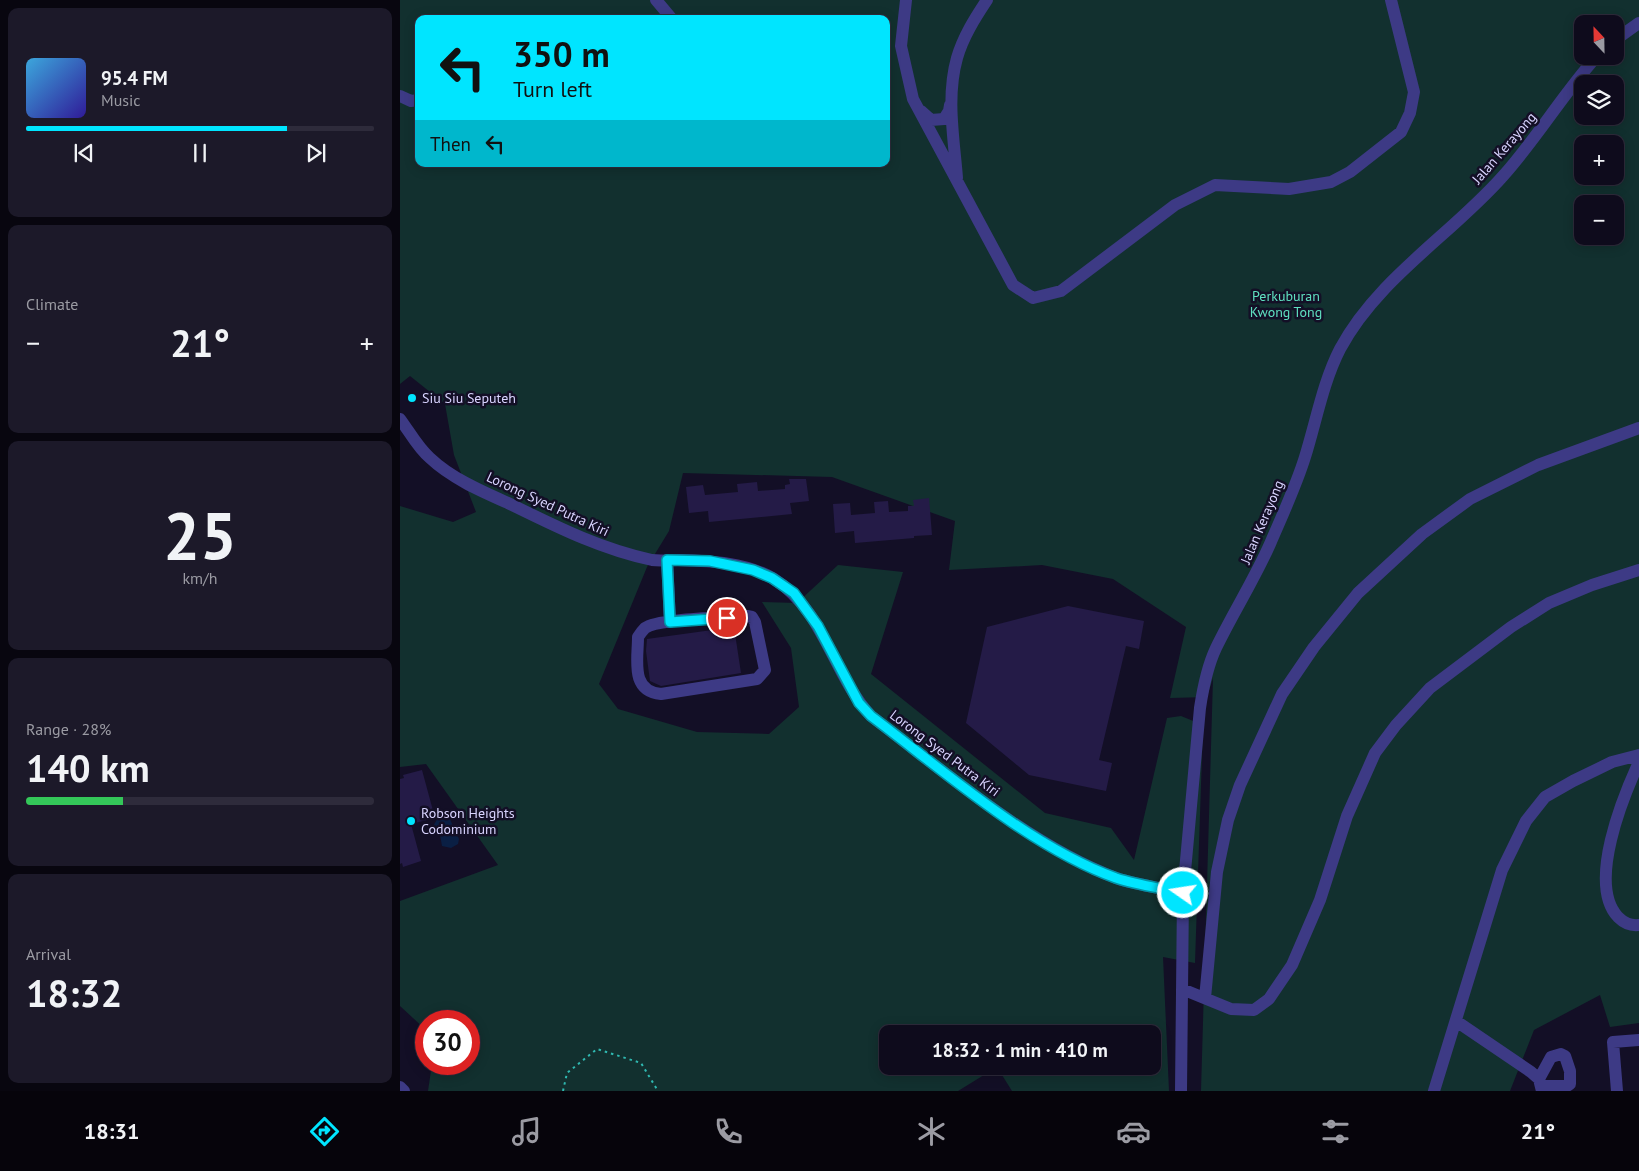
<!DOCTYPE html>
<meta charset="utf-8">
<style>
:root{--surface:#0e0b1c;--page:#1c1929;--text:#f1f3f6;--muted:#9b9ba3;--line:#2e2b3b;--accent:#00e5ff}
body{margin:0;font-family:"PT Sans",sans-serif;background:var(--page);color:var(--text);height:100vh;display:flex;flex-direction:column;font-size:19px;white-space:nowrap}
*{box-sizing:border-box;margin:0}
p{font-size:16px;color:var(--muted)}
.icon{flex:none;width:28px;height:28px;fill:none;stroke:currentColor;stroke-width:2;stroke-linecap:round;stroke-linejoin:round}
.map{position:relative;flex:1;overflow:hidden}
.side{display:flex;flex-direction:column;gap:8px;padding:8px;background:#08060f;width:400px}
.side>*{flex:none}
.top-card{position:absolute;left:15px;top:15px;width:475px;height:152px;border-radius:10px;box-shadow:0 2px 12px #0003,0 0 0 1px var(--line);background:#00e5ff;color:#111;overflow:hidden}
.needle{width:32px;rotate:338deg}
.fabs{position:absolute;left:1174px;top:15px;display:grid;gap:10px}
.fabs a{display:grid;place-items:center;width:50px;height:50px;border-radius:10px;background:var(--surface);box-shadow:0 2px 12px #0003,0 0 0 1px var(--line);font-size:25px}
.speed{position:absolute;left:15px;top:1010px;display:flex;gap:10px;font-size:25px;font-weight:700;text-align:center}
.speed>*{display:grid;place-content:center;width:65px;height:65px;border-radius:50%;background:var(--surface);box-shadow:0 2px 12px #0003,0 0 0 1px var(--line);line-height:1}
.speed .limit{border:8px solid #d22;background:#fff;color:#111}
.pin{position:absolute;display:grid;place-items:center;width:42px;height:42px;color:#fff;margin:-21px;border:2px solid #fff;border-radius:50%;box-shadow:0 1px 5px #0007}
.me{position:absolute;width:55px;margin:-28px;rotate:283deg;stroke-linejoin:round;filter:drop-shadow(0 0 4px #0008)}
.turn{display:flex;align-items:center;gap:18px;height:105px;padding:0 15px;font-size:22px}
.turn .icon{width:65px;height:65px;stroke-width:2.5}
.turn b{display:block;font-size:35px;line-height:42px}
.then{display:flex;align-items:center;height:48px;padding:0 15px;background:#0003;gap:10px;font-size:19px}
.big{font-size:38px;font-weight:600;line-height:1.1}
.side .widget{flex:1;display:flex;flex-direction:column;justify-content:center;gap:8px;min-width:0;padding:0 18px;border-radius:10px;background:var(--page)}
.side .dial{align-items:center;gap:0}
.dial b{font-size:65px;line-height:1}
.song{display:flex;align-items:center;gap:15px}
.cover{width:60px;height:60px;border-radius:8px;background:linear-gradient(135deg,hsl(200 70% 55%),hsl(250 70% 35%))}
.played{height:5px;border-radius:2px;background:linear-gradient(90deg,var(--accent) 75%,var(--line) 75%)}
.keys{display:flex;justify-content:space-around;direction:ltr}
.heat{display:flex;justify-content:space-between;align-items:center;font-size:28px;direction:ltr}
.charge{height:8px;border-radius:4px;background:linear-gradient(90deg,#34c759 28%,var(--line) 0)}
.trip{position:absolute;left:479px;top:1025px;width:282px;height:50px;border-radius:10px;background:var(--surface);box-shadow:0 2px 12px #0003,0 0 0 1px var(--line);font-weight:600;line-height:50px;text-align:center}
.dock{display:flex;height:80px;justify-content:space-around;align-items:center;background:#06040b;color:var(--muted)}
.dock .icon{width:35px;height:35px}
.dock .on{color:var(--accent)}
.dock b{font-size:22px;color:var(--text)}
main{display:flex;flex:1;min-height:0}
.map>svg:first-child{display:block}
.green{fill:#12302f;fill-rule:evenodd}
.water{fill:#0a1f44}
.building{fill:#241b47}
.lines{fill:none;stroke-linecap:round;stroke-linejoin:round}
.path{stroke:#2fb8b0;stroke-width:2;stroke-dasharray:2.5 4;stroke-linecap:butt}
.minor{stroke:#3d3a85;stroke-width:12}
.route-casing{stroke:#0095a6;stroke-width:12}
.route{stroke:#00e5ff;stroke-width:9}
.poi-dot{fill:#00e5ff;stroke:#130f26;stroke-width:2}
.labels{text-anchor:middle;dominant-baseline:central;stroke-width:5;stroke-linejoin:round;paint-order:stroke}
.street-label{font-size:14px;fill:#d9d4ff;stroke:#130f26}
.park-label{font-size:14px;fill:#5fe0c0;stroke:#130f26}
.poi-label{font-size:14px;fill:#d9d4ff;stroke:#130f26;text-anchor:start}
</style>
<main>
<section class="side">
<div class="widget">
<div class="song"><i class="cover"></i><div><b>95.4 FM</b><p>Music</p></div></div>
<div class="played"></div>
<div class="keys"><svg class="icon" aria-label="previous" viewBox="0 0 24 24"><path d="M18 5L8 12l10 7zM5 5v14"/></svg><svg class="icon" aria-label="pause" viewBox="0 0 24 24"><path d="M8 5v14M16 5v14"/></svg><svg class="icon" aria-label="next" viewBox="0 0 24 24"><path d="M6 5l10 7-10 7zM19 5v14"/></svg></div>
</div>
<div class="widget"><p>Climate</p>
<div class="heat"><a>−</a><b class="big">21°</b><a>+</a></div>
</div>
<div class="widget dial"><b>25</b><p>km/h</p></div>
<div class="widget"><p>Range · 28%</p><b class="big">140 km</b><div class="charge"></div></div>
<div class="widget"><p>Arrival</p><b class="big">18:32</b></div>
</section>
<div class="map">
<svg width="1239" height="1091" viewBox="0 0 1239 1091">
<rect width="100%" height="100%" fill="#130f26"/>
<!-- green -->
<path class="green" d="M0,0h1239v1023l-29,4 -10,-32 -66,35 -24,61h-309l12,-413 -6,19 -37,1 16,-71 -73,-48 -71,-14 -93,5 6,-49 -123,-44 -149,-4 -14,58 -22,36 -48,117 19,25 79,23 72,2 30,-27 -8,-59 -29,-46 35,1 41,-38 65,7 -32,102 174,139 66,15 23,32 33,-142 14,-2 22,9 -8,238 -32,-6 6,134h-157l-15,-24 -39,24h-530l4,-27h37v-43h-43v9l-26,-24v-105l98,-36 -72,-101 -26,3v-261l53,16 23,-10 -22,-57 -9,-51 -35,-28 -10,8zM19,19h467v145h-467zM1182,24h33v32h-33zM1182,84h33v32h-33zM1182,144h33v32h-33zM1182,204h33v32h-33zM488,1034h264v32h-264z"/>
<!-- water -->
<path class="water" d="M44,814l4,1 11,24 -1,5 -7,4 -9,-2 -2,-11 -6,-2 -2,-5 7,-12z"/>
<!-- building -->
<path class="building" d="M389,479h17l3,22 -19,2 2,11 -83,8 -1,-11 -19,2 -3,-26 17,-2 2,10 33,-3 -1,-8 20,-2 1,9 27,-2v-4l5,-1z
M529,498l3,37 -18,1v2l-59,5 -1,-12 -19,2 -2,-29 17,-1 1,12 24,-2 -1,-11 14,-1 1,11 19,-1v-5h6l-1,-6z
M668,606l76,15 -5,28 -13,-3 -27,114 13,3 -6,28 -77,-16 -63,-52 21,-96z
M334,627l7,46 -80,13 -11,-5 -4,-30 1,-12z
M22,770l13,48 -24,6 10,37 -18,6 -1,-4 -2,1v-85l4,-1 -1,-3z"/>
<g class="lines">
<!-- path -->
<path class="path" d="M163,1091l4,-18 30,-24 44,14 17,28"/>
<!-- minor -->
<path class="minor" d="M256,0l16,19
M506,0l-5,46 12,53 100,186 20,13 28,-7 114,-86 40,-20 74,4 42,-7 19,-10 51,-40 9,-19 4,-21 -23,-92
M1215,40l24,-17
M0,96l11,5 8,-1
M521,111l10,9 13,-1 5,-8 1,-6
M557,178c-3,-39 -11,-81 0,-120 6,-21 18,-40 30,-58
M0,419c9,12 18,29 30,39 21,20 51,33 78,45 47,23 92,46 144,57 8,1 18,0 26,0 32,1 68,2 96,19 50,31 59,96 97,137 73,55 159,130 245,162 21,7 45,10 67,15
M267,560l3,62
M347,616l5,1 3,5 10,48 -8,9 -96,15c-31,-3 -23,-34 -23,-57 2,-3 5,-7 7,-9 13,-10 82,-10 102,-12z
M1239,762c-16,35 -52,122 -21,155 6,6 13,9 21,8
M782,989l49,20 23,1 15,-11 23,-34 28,-65 27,-84 28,-63 21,-28 34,-37 81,-61 38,-24 43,-18 47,-15
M805,998l12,-126 11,-52 12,-35 42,-91 32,-47 44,-54 64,-59 48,-35 68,-34 101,-37
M1056,1021l75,51 8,7 3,12
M1139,1079l12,-22 10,-3 4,2 5,15v13l-3,2h-25
M0,1087l4,4
M781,1091l2,-198 17,-185c3,-20 7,-41 16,-60 17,-35 38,-68 54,-104 12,-28 26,-58 35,-87 11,-35 18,-75 35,-108 38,-71 111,-114 163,-173 34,-38 60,-82 94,-120
M1034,1091l68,-221 24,-49 19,-24 28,-16 39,-19 27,-7
M1217,1091l-4,-49 26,-2"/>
</g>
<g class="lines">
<!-- route casing -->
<g class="route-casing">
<path id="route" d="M327,618l-57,4 -3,-62 43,1 43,9 19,8 22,15 24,33 41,77 12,13c73,55 159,131 245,162 21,7 45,10 67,15"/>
</g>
<!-- route -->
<use href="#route" class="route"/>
</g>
<!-- markers -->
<g class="poi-dot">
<circle cx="12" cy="398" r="5"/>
<circle cx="11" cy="821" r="5"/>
</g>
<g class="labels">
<!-- street labels -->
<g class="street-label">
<text transform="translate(1104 148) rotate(-49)">Jalan Kerayong</text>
<text transform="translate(148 504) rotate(25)">Lorong Syed Putra Kiri</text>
<text transform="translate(862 522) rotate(-67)">Jalan Kerayong</text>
<text transform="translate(545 753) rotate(37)">Lorong Syed Putra Kiri</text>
</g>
<!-- park labels -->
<g class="park-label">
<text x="886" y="296">Perkuburan<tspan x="886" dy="16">Kwong Tong</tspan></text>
</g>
<!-- poi labels -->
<g class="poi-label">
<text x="22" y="398">Siu Siu Seputeh</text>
<text x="21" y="813">Robson Heights<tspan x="21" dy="16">Codominium</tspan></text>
</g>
</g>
</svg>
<div class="fabs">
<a><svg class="needle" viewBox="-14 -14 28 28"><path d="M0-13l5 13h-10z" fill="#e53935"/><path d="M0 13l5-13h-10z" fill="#9b9ba3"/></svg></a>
<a><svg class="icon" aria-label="layers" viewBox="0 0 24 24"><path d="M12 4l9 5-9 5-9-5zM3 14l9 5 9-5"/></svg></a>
<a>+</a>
<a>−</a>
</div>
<div class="speed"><div class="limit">30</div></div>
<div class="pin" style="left:327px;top:618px;background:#d93025"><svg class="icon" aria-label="arrive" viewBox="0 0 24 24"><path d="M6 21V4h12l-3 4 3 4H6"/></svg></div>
<svg class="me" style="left:783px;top:893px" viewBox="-20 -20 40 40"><circle r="17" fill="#00e5ff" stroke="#fff" stroke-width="3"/><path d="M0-11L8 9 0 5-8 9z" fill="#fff"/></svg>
<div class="trip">18:32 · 1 min · 410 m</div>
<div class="top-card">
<div class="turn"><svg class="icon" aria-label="left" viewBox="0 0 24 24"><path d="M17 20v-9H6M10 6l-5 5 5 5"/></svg><div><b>350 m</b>Turn left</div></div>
<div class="then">Then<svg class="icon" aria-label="left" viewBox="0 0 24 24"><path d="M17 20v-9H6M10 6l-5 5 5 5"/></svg></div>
</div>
</div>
</main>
<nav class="dock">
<b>18:31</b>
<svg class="icon on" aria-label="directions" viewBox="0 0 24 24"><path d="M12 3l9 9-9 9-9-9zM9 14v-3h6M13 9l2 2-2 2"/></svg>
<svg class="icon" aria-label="music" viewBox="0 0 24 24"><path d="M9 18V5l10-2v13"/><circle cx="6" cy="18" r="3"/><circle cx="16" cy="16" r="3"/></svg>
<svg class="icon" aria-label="phone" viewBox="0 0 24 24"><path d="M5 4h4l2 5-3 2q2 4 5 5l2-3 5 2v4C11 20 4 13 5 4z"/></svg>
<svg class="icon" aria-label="climate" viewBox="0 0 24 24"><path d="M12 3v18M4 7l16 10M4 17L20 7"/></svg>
<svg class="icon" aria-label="car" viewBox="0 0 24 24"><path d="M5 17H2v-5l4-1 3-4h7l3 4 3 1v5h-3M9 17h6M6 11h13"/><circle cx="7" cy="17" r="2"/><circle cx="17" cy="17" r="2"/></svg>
<svg class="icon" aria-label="filters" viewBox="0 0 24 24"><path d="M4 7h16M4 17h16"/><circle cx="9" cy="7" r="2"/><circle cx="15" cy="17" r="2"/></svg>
<b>21°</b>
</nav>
